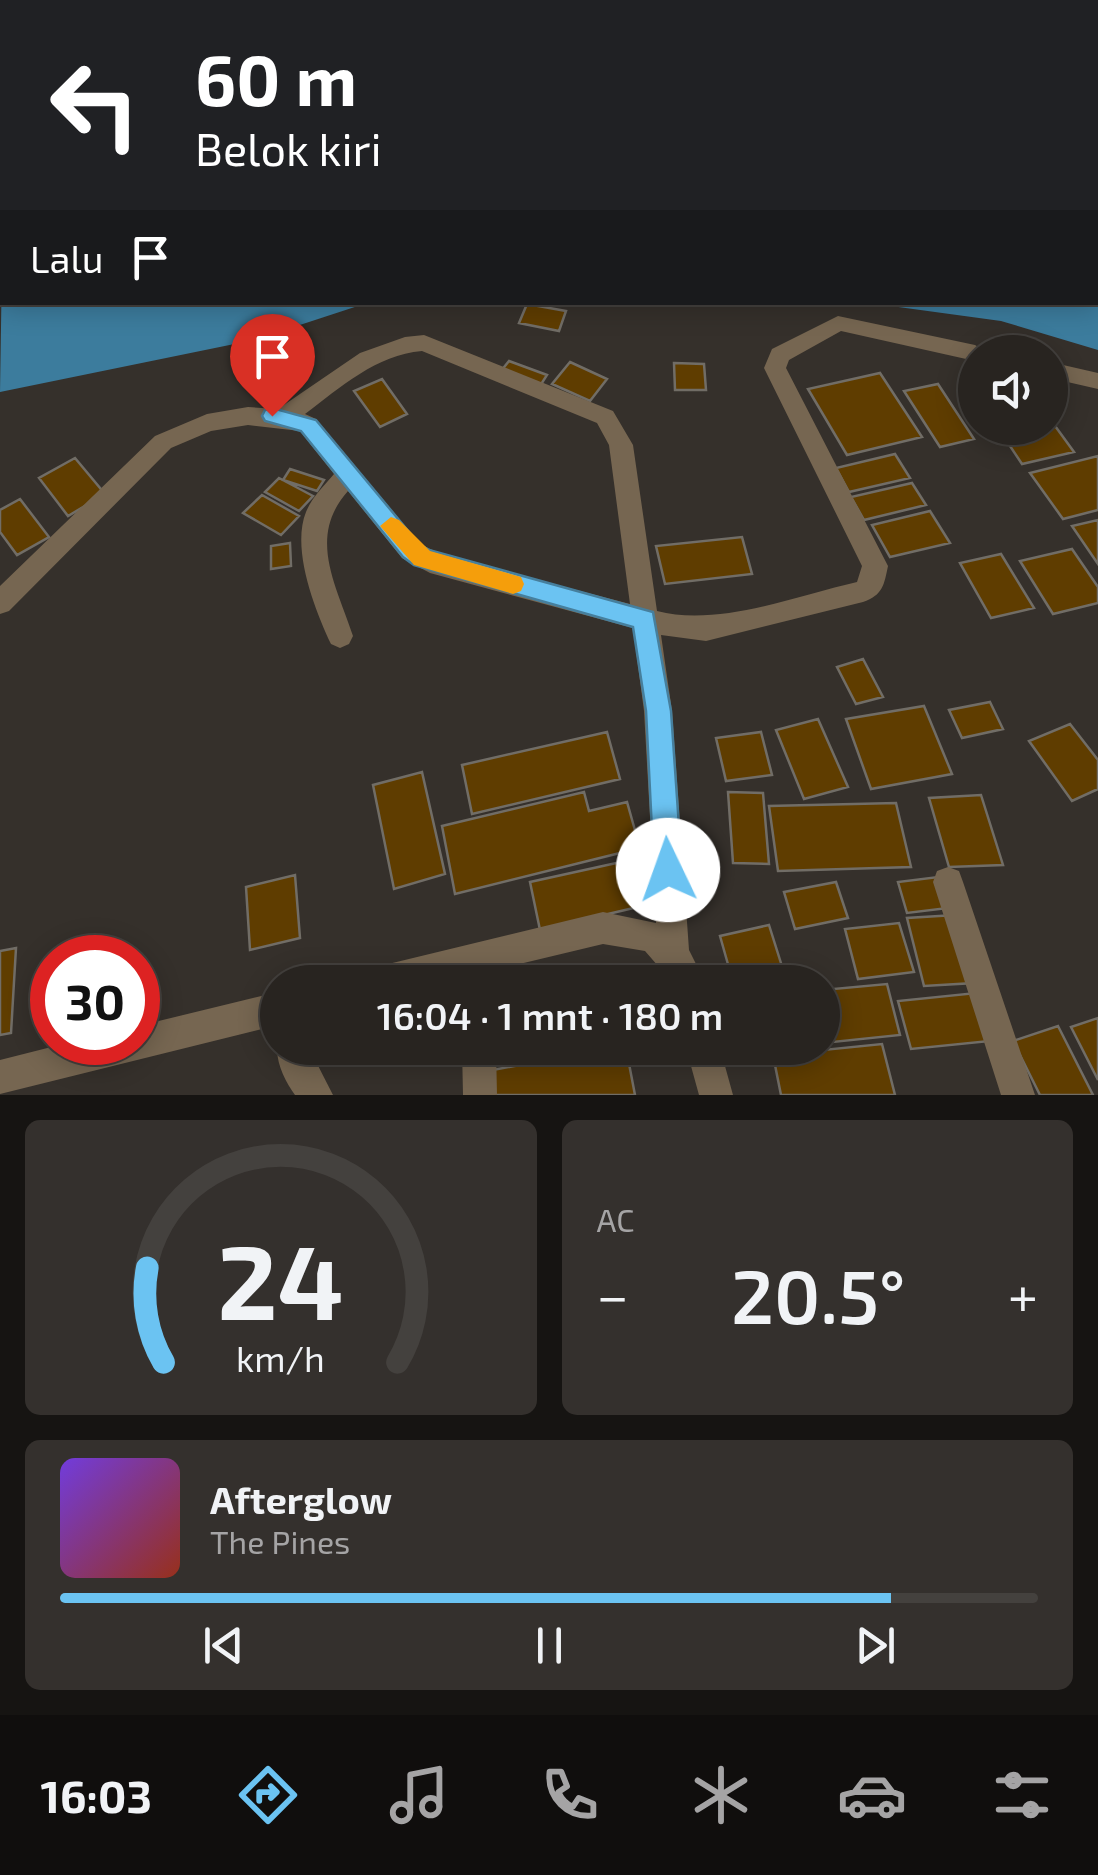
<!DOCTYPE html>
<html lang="id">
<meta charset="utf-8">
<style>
:root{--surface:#282420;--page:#34302d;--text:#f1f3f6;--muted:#a5a4a5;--line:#44413e;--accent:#6bc3f2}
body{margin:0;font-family:"Exo 2",sans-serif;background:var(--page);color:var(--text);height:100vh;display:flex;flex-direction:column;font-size:38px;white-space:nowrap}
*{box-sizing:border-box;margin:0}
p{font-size:32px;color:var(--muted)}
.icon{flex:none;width:55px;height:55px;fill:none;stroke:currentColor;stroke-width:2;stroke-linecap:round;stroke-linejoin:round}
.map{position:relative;height:1095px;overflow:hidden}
.panel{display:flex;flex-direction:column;gap:25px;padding:25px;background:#161412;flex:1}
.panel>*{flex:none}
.top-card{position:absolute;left:0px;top:0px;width:1100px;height:305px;box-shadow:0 5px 25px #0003,0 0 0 2px var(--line);background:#202124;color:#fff;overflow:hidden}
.fabs{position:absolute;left:958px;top:335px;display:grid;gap:20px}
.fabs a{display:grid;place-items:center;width:110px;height:110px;border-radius:50%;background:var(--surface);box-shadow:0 5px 25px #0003,0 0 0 2px var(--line);font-size:50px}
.speed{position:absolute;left:30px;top:935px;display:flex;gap:20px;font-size:50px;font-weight:700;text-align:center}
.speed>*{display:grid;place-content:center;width:130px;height:130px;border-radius:50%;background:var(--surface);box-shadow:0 5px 25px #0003,0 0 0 2px var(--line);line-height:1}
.speed .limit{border:15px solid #d22;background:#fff;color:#111}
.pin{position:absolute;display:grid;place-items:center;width:85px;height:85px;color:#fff;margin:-102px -42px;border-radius:50% 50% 50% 0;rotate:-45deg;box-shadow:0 0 10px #0007}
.pin .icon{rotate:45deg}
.me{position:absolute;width:110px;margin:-55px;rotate:357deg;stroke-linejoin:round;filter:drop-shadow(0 0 8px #0008)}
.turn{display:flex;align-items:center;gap:35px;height:210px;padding:0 30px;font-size:45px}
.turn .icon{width:130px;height:130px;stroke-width:2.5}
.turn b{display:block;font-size:70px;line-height:85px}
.then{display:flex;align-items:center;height:95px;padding:0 30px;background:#0003;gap:20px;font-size:38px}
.big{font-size:75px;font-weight:600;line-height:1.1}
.panel .widget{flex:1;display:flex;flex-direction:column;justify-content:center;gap:15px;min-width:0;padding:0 35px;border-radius:15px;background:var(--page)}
.panel .dial{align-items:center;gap:0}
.dial svg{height:260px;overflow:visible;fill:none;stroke:var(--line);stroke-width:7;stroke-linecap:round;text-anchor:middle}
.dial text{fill:var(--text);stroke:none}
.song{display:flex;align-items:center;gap:30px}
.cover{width:120px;height:120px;border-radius:15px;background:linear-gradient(135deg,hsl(260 70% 55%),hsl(10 70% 35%))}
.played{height:10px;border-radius:5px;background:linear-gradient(90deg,var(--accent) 85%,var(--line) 85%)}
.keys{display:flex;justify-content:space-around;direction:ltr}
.heat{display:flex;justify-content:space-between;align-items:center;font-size:55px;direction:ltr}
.panel .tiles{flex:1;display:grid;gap:25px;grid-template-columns:1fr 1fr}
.widget:last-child{grid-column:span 2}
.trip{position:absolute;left:260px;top:965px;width:580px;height:100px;border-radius:50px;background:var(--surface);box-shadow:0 5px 25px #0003,0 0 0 2px var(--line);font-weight:600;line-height:100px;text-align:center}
.dock{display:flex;height:160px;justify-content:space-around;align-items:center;background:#100e0d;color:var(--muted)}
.dock .icon{width:70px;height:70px}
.dock .selected{color:var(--accent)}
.dock b{font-size:45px;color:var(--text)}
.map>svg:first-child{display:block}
.water{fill:#3c7c9d}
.building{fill:#5f3d00;stroke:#716d66;stroke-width:2.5}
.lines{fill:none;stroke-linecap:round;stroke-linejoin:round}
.minor{fill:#766651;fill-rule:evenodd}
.route{fill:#6bc3f2;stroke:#467f9d;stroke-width:2.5}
.slow{fill:#f59e0b}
</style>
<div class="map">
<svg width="1098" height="1095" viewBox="0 0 1098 1095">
<rect width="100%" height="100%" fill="#35302b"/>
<!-- water -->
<path class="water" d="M1098,193v157l-97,-29 -132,-18 229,-1z
M2,262v40l365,1 -113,37 -254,52z"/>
<!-- building -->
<path class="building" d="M527,304l39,7 -7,20 -40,-8z
M509,361l38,14 -7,11 -39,-15z
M570,362l37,17 -17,22 -38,-17z
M674,363l30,1 2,26h-31z
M880,373l42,64 -75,18 -39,-66z
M382,379l25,35 -27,13 -26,-36z
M938,384l36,55 -34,8 -36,-56z
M1050,419l24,33 -52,12 -24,-36h52z
M895,454l15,24 -61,14 -13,-24z
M1098,456v54l-35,9 -33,-46z
M75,458l30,36 -37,22 -29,-38z
M290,469l34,11 -7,11 -34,-11z
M279,478l34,18 -14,15 -34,-19z
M912,483l14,22 -62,15 -13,-23z
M262,495l37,21 -18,19 -38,-22z
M20,499l29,38 -32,18 -17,-23v-22z
M930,511l20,32 -60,14 -18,-32z
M1098,520v44l-26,-38z
M742,537l10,37 -87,10 -9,-38z
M290,543l1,23 -20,3v-23z
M1072,549l26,38v16l-45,11 -33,-53z
M1001,554l33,54 -43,10 -31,-55z
M863,659l20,38 -27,7 -19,-37z
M990,702l13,27 -41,9 -13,-28z
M924,706l28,68 -81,15 -25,-70z
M818,719l30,68 -44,12 -28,-69z
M1070,724l28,36v29l-26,12 -43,-60z
M607,732l13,47 -148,35 -10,-49z
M761,732l11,43 -46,6 -10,-43z
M422,772l23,102 -51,15 -21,-104z
M584,792l5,19 38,-9 13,46 -185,46 -13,-68z
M728,792l35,1 6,71 -36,-1z
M981,795l22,70 -54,2 -20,-69z
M896,803l15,64 -133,4 -9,-65z
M630,860l12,46 -102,24 -10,-48z
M295,875l5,63 -50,12 -4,-63z
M938,877l10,31 -41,5 -9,-31z
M836,882l12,36 -53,11 -11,-37z
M955,915l19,68 -50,3 -17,-68z
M899,923l15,49 -56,7 -13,-50z
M769,925l16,51 -52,6 -13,-46z
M16,948l-5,85 -11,2v-84z
M612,965l3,17h-102z
M887,984l13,51 -67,7 -11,-52z
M976,993l14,48 -79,8 -13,-48z
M1098,1018v62l-27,-53z
M1058,1026l35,69h-53l-27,-54z
M882,1044l13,51h-114l-8,-40z
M492,1048h57l-56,10z
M612,1048h14l9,47h-150l-3,-23z"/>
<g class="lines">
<!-- minor -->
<path class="minor" d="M174,0h21l2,2h-21z
M838,316l137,29 11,7h-11v9l-134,-30 -52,29 -3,8 102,198c-4,19 -5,29 -25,36l-157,39 -45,-6 11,76 17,239 16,32h-33l-27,-31 -42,-7 -159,38h-80l5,-11 11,-5 223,-54 53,11 -12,-212 -11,-83 -203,-55 -28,-15 -54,-67c-41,46 -12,93 5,145l-4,8 -9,4 -9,-4c-16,-34 -40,-95 -25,-132 6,-15 18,-26 28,-38l-34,-43 -52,-6 -37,6 -40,17 -162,163 -9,3v-28l155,-150 52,-22 41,-7 30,2 82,-56 45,-16 19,-2 189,76 20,34 24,166c61,16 139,-15 200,-29l5,-16 -98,-198 8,-19zM422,351l175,72 12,22 21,159 -185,-48 -25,-12 -104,-125 -11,-5c36,-27 71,-59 117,-63z
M1050,362l48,11v16l-48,-11z
M948,867l11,4 4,11 72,213h-34l-68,-213 4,-11z
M278,992v33l-278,69v-34l71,-18h67v-16z
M278,1042v6h31l24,47h-38c-10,-14 -21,-35 -17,-53z
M462,1048h34l1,47h-34z
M686,1048h34l13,47h-34z"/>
</g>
<!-- route -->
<path class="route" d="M272,408l44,12 103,124 10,6 224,62 18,99 11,159 -4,10 -10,4 -10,-4 -4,-10 -8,-159 -13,-84 -219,-62 -11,-8 -102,-126 -36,-10 -3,-5 3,-6z"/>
<!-- slow -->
<path class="slow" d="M391,517l8,3 31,31 91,26 3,7 -3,7 -8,3 -99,-29 -34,-39z"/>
</svg>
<div class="fabs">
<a><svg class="icon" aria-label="sound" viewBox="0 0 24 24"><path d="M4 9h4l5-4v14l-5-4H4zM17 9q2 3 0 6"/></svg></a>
</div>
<div class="speed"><div class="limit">30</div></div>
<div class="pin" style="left:272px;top:416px;background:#d93025"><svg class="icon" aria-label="arrive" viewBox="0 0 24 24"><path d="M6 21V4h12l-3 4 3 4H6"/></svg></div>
<svg class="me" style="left:668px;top:870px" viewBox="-20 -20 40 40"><circle r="19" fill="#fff"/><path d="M0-13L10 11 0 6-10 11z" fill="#6bc3f2"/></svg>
<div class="trip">16:04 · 1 mnt · 180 m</div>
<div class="top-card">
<div class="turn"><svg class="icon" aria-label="left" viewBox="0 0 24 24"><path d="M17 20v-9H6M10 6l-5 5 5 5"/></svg><div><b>60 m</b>Belok kiri</div></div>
<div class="then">Lalu<svg class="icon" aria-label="arrive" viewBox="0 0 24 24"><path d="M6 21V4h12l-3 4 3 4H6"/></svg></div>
</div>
</div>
<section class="panel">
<div class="tiles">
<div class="widget dial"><svg viewBox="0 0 100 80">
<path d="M14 69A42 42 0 1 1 86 69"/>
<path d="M14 69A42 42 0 0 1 9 40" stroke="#6bc3f2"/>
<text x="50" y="56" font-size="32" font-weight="700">24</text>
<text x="50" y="72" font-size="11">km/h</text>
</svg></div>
<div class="widget"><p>AC</p>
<div class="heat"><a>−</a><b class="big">20.5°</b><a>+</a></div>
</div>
<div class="widget">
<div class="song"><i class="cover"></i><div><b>Afterglow</b><p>The Pines</p></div></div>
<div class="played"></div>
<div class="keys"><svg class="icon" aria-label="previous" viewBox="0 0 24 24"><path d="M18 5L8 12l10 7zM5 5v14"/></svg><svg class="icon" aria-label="pause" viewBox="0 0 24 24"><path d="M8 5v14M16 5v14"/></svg><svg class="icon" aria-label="next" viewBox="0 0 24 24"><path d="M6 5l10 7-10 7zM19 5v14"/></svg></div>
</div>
</div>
</section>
<nav class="dock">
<b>16:03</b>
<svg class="icon selected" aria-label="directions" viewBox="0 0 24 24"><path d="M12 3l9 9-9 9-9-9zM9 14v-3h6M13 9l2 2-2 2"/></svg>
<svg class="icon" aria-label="music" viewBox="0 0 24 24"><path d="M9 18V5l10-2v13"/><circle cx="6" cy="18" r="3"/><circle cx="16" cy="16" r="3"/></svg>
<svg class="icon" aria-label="phone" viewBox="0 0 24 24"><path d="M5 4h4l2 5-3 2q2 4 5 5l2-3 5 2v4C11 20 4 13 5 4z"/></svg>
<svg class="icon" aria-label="climate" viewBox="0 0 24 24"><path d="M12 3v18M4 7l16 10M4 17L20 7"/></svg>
<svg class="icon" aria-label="car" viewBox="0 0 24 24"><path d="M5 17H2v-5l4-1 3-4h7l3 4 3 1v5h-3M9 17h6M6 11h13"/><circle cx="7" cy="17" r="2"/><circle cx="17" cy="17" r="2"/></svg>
<svg class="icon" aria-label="filters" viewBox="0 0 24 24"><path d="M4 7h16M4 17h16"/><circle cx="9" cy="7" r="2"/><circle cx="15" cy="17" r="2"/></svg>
</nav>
